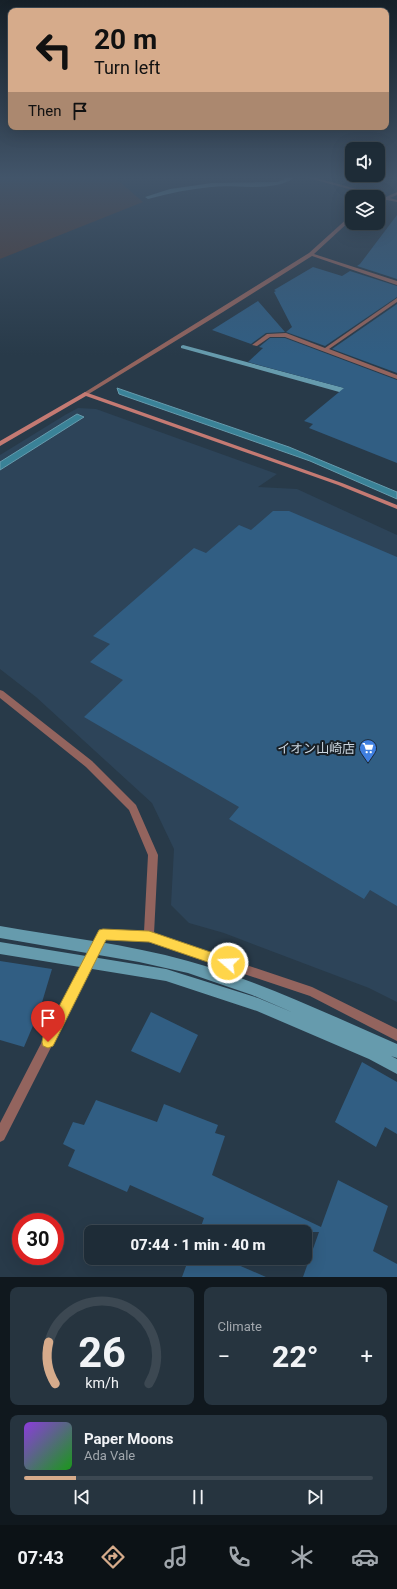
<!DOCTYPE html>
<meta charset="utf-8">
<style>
:root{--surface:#1e2c37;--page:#26343f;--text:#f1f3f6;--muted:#a1a7ad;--line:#3c4852;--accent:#d6ab8b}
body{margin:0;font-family:Roboto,"Noto Sans JP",sans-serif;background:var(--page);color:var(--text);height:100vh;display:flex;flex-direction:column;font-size:15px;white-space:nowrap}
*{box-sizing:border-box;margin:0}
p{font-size:13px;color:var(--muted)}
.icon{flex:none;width:22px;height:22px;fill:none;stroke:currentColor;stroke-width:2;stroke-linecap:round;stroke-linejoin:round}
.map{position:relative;height:1277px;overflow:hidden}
.sheet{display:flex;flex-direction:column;gap:10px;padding:10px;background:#10181e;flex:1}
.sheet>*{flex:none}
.hud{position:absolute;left:8px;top:8px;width:381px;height:122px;border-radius:8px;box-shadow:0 4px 16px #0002,0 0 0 1px var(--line);background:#d6ab8b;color:#111;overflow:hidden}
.tools{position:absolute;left:345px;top:142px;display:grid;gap:8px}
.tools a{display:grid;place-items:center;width:40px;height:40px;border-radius:8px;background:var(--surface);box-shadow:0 4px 16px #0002,0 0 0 1px var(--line);font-size:20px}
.speed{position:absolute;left:12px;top:1213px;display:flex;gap:8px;font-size:20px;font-weight:700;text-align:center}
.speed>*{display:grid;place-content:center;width:52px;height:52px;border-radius:50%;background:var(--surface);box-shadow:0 4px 16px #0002,0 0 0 1px var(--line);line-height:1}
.speed .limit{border:6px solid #d22;background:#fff;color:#111}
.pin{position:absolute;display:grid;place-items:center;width:34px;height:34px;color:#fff;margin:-41px -17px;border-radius:50% 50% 50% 0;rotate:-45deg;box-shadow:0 0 4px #0007}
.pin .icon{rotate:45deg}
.me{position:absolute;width:44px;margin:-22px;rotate:289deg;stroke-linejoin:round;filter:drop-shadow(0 0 3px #0008)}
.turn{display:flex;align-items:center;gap:14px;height:84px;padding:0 20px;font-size:18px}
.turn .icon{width:52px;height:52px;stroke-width:2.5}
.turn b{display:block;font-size:28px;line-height:34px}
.then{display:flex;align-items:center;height:38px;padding:0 20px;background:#0003;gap:8px;font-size:15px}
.big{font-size:30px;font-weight:800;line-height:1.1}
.sheet .card{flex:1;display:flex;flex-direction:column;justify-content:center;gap:6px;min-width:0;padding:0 14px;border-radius:8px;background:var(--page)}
.sheet .dial{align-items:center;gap:0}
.dial svg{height:104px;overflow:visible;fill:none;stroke:var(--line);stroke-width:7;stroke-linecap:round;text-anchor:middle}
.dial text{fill:var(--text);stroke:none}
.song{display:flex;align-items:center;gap:12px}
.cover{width:48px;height:48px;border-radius:6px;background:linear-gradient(135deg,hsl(270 70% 55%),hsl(120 70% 35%))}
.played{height:4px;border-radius:2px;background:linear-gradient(90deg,var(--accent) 15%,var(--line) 15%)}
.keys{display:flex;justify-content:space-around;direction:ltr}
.heat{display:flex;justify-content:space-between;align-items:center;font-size:22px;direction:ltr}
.sheet .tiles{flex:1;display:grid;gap:10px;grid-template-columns:1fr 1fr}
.card:last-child{grid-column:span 2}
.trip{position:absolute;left:84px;top:1225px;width:228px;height:40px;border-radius:8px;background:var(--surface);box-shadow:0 4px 16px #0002,0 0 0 1px var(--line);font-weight:800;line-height:40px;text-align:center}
.dock{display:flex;height:64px;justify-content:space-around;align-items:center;background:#0c1216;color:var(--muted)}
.dock .icon{width:28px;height:28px}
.dock .on{color:var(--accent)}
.dock b{font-size:18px;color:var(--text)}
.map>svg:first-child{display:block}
.built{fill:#2d4459}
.industrial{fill:#4e3a35}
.water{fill:#3a8297;stroke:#669bad}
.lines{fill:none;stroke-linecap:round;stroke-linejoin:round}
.stream{fill:#669bad;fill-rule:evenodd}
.building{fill:#315e83}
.street{fill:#93645e;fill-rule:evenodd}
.secondary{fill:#c47a73;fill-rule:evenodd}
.highway{fill:#f1aca4;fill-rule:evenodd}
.route{fill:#ffd54a;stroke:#a68a30}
.labels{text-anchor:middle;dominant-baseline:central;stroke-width:4;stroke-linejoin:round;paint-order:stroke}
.poi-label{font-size:13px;fill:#cbd6e0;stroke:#182027;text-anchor:end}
</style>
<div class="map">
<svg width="397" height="1277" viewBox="0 0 397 1277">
<rect width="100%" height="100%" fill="#283a49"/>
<!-- built -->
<path class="built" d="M78,408l18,1 181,65 -19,13 39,2 100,46v467l-28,-14 -145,-55 -35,-10 -18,-18 3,-56 -22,-46 -116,-106 -36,-28v-214l65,-40z"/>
<!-- industrial -->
<path class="industrial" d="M0,176h113l30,26 -143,57z"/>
<!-- water -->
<path class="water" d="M117,388l172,59 108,45v7l-87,-38 -191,-67z
M77,414l7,3 -84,53v-8z"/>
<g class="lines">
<!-- stream -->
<path class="stream" d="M290,176l5,1c-20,16 -59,7 -84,10 -21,2 -42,6 -63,12l-3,-2 25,-8 42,-6 66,-1z
M183,345l173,46 1,2 -1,2h-6l-169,-47v-2z
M0,926c62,11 128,18 188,35 72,20 140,53 209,83v14l-6,-2 6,3v15l-28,-15 -112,-48 -91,-30 -166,-27v-12l166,27 92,29 36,15 -42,-18 -64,-22 -49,-11 -139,-24z"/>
</g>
<!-- building -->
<path class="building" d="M397,215v64l-40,-13 3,-2z
M313,267l29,9 8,-5 47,15v11l-72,49 -39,-14 6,-5 -18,-35 2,-1 -2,-1z
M258,301l27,31 -19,1 -15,11 -39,-14z
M397,304v69l-65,-24z
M270,338h15l112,42v83l-88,-35 4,-4 -9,-3 40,-33 -96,-26 15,-14 -4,-1z
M273,511h16l108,46v349l-27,-16 -6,9 -135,-80 10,-12 -155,-90 39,-37 -33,-18 20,-18 -17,-8 101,-88 12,5 33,-28 12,5z
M0,961l52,8 -12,40 -16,38 -24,-7z
M151,1012l47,23 -18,38 -49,-22z
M362,1062l35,20v52l-12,-7 -9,20 -41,-25z
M96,1100l61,22 7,-18 54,21 -3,8 10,3 -13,39 109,52 17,-47 50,26 -15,45 24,13v13h-94l16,-45h-120l5,-14 -74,-33 -3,7 -59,-26 7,-16 -12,-6 10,-22 11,3z
M189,1258h33l44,19h-84z"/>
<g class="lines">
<!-- street -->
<path class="street" d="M301,176h8l77,21 11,-5v3l-7,3 7,2v2l-10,-2 -9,3v-3l4,-2z
M350,216h2v3l-38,35 83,27v4l-85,-29 -89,56 -136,83h-4l-1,-1 227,-141z
M397,298v4l-68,47 68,26v4l-112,-42h-15l-13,9 -5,-1 15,-11 19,-1 39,15z
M0,690l3,1 89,70 44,44 22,50 -4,79 158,53 85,42v12l-87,-45 -161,-54 -43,-3 -102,201 -4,2v-19l99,-192 4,-2 41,3 4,-77 -19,-45 -43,-43 -86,-69z"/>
<!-- secondary -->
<path class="secondary" d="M85,392l257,91 55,22v4l-59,-24 -252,-89 -86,50v-5z"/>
<!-- highway -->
<path class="highway" d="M392,176h5v3z"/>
</g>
<!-- sky -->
<linearGradient id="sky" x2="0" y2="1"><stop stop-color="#162028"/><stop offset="0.5" stop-color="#42556a"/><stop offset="1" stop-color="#42556a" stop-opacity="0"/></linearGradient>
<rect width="397" height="355" fill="url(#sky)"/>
<!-- route -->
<path class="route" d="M103,929l46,2 79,27 4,1 2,4 -2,4 -4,2 -79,-27 -43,-2 -53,106 -5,2 -5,-2 -1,-4 1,-5 56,-107z"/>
<!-- icons -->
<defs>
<g id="supermarket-pin" transform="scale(0.9)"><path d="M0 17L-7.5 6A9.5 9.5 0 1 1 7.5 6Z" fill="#3f7fe0" stroke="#182027"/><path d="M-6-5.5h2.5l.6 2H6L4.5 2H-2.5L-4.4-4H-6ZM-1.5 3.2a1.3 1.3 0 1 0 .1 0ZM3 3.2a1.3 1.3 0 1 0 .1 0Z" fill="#fff"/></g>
</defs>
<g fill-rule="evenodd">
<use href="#supermarket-pin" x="368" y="748"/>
</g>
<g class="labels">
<!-- poi labels -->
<g class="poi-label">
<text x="355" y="748">イオン山崎店</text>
</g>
</g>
</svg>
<div class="tools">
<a><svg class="icon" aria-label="sound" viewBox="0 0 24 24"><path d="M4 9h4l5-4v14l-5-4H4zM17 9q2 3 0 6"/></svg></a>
<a><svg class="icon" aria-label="layers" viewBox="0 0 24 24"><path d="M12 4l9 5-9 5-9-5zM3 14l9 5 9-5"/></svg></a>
</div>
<div class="speed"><div class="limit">30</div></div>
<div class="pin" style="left:48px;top:1042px;background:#d93025"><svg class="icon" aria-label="arrive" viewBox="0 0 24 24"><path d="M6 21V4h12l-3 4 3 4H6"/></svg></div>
<svg class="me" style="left:228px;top:963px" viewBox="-20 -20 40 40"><circle r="17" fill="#ffd54a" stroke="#fff" stroke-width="3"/><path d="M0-11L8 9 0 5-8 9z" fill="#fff"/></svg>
<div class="trip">07:44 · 1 min · 40 m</div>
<div class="hud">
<div class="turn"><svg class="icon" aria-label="left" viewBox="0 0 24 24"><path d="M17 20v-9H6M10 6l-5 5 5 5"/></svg><div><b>20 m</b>Turn left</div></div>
<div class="then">Then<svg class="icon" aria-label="arrive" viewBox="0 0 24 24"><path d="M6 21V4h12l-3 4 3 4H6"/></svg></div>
</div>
</div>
<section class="sheet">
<div class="tiles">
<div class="card dial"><svg viewBox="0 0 100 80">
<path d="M14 69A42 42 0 1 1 86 69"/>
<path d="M14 69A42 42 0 0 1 9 37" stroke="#d6ab8b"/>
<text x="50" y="56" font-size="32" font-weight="700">26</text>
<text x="50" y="72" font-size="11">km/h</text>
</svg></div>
<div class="card"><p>Climate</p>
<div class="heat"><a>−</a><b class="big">22°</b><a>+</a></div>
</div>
<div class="card">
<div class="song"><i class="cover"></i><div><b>Paper Moons</b><p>Ada Vale</p></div></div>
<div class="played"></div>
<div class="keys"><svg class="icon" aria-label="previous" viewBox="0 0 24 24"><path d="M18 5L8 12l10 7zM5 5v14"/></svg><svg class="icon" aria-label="pause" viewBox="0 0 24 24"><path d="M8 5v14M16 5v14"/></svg><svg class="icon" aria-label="next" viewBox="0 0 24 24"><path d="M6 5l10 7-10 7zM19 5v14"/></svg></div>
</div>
</div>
</section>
<nav class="dock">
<b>07:43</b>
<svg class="icon on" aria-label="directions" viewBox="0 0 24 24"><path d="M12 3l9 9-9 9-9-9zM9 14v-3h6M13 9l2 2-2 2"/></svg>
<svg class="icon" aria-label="music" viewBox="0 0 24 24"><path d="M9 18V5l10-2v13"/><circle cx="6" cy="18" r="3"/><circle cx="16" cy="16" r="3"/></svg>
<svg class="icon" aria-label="phone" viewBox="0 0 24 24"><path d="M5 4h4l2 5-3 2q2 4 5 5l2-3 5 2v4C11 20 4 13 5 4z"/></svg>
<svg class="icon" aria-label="climate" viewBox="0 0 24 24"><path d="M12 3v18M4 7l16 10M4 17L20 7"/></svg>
<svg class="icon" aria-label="car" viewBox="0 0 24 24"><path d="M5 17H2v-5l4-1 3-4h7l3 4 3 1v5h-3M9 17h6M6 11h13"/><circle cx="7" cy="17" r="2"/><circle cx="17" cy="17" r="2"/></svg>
</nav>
